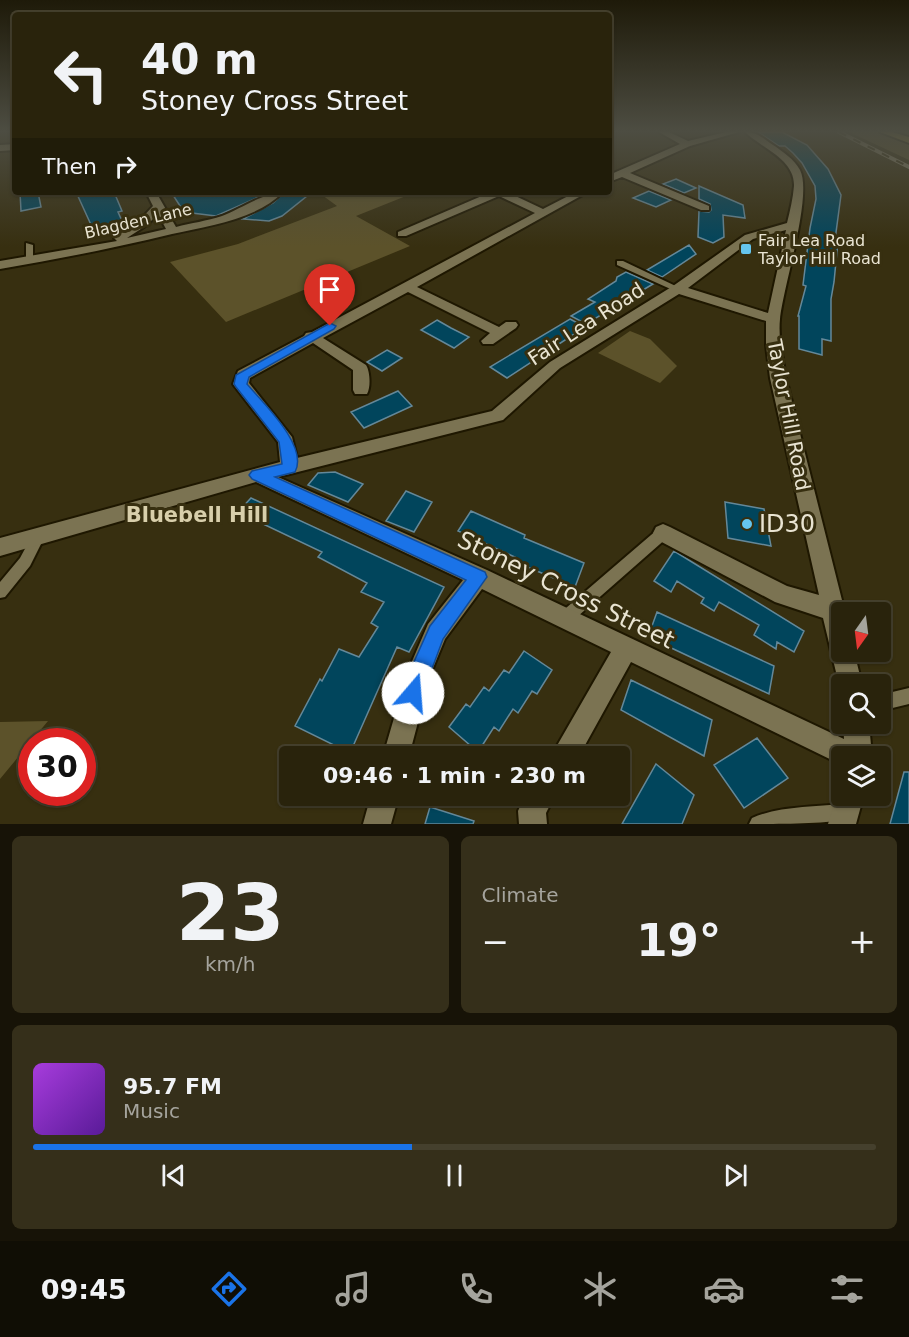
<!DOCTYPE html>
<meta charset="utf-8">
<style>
:root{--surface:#29230c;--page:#352f1a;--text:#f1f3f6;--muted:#a5a49d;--line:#45402d;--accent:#1a73e8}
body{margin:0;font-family:"DejaVu Sans",sans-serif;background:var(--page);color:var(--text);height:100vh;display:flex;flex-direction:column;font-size:22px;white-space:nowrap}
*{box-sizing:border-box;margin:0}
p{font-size:20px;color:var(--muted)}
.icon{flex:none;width:33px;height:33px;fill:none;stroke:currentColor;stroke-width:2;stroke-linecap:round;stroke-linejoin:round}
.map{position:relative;height:824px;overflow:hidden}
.details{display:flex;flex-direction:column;gap:12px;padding:12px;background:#171307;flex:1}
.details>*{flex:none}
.guide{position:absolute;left:12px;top:12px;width:600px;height:183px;border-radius:6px;box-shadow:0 2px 4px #0004,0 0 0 2px var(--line);background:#29230c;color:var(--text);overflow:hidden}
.needle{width:39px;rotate:194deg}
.fabs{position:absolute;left:831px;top:602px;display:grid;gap:12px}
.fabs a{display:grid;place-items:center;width:60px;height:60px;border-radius:6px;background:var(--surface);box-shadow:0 2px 4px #0004,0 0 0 2px var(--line);font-size:30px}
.speed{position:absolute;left:18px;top:728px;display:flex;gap:12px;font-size:30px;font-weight:700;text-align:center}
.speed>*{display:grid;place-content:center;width:78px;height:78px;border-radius:50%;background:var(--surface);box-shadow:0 2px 4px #0004,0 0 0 2px var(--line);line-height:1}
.speed .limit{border:9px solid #d22;background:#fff;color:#111}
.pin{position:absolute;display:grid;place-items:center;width:51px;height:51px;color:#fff;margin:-62px -26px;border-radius:50% 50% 50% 0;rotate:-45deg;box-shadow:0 0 6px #0007}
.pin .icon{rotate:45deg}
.me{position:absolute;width:66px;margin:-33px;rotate:18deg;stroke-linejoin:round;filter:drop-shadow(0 0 4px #0008)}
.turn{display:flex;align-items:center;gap:21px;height:126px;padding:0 30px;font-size:27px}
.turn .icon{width:78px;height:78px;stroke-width:2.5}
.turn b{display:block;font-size:42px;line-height:51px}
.then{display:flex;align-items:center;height:57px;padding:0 30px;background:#0003;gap:12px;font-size:22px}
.big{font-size:45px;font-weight:600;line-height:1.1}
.details .tile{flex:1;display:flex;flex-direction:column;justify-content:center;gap:9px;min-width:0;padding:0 21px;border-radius:9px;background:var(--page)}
.details .dial{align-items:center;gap:0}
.dial b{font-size:78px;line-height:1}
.song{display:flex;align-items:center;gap:18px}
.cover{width:72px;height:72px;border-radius:9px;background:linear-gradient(135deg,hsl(280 70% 55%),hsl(270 70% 35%))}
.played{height:6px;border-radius:3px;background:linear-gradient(90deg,var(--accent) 45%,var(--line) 45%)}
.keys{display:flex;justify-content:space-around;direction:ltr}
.heat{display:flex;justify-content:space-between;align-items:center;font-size:33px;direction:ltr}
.details .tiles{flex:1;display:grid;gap:12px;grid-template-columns:1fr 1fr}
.tile:last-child{grid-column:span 2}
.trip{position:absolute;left:279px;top:746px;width:351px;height:60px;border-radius:6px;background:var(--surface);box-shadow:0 2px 4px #0004,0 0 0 2px var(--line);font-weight:600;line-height:60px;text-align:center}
.tabs{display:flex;height:96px;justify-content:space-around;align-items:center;background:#100e05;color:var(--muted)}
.tabs .icon{width:42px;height:42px}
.tabs .active{color:var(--accent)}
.tabs b{font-size:27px;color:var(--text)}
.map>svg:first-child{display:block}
.green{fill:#5c522a}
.building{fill:#01455c;stroke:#648899;stroke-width:1.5}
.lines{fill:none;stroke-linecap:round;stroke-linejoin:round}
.service-casing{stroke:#1e1700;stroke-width:4}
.minor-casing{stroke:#1e1700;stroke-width:4}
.primary-casing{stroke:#1e1700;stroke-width:4}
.service{fill:#7b7352;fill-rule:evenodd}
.minor{fill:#7b7352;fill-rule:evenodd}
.primary{fill:#a08c31;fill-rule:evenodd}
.rail-casing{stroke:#8b846b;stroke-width:4}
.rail{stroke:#372f10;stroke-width:2;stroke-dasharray:8;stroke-linecap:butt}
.route{fill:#1a73e8;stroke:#114b97;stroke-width:1.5}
.poi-dot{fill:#65c5ee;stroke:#372f10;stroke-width:2}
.labels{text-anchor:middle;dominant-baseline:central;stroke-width:6;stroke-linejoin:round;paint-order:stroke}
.far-street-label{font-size:16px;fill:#e9e4d2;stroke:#372f10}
.far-poi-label{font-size:16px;fill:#e9e4d2;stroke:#372f10;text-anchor:start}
.street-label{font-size:20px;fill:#e9e4d2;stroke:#372f10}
.neighbourhood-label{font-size:21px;font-weight:bold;fill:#d8cfab;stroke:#372f10}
.near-poi-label{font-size:24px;fill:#e9e4d2;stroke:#372f10;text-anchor:start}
.near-street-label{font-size:24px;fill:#e9e4d2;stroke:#372f10}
</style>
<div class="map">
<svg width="909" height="824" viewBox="0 0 909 824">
<rect width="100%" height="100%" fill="#372f10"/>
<!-- green -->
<path class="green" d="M849,132h60v28z
M326,192h90l-60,24 54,30 -184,76 -56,-60 68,-18 99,-38 -15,-11z
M630,331l20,8 27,27 -17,17 -62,-30z
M48,721l-48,58v-57z"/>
<!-- building -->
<path class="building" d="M758,132h24l25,13 21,24 13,26 -6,45 3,1 -4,41 -3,17v42l-9,-2v16l-23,-6v-33h-1l8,-30 -3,-1 7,-57 6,-29 -1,-13 -13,-23 -9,-10 -8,-7h-6z
M676,179l20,9 -12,5 -21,-9z
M699,186l44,19 2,13 -22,-3 1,22 -11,6 -15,-6 1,-26 10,1 2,-2 -1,-6 -11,-5z
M649,191l22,9 -15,7 -23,-9z
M20,192h18l3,15 -20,4z
M88,192h26l8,19 -4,1 4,9 -30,6 -15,-33z
M171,192h99l-54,24 -32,-4z
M285,192h27l-30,24 -13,5 -26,-2 30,-16z
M689,245l7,9 -34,23 -15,-7z
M626,272l27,12 -67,40 -15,-8 24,-14 -7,-3 28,-18 1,-4z
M570,319l15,8 -78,51 -17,-11z
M437,320l14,8 18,9 -15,11 -33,-18z
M387,350l15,8 -20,13 -15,-9z
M398,391l14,15 -48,22 -13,-16z
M335,472l28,12 -15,18 -40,-17 10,-12z
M406,491l26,11 -18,30 -28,-11z
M251,498l193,89 -35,65 -12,-5 -47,106 -55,-27 25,-47 2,2 17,-32 20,8 19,-30 -7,-4 13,-21 -23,-10 6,-9 -49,-26 4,-5 -84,-40z
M725,502l39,7 7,37 -43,-8z
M471,511l54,24 -1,3 60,25 -9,24 -62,-26 2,-4 -57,-26z
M674,551l130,80 -10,21 -17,-10 -1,7 -22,-14 5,-10 -40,-23 -5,9 -13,-8 3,-5 -27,-17 -6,11 -17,-11z
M657,612l117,54 -5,28 -121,-57z
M524,651l28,19 -15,24 -5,-3 -14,22 -5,-4 -14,22 -5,-4 -16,25 -29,-25 17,-23 4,3 14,-20 5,4 15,-21 5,3z
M631,680l81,40 -8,36 -83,-46z
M757,738l31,40 -44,30 -30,-43z
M656,764l38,31 -12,29h-60z
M904,772h5v52h-19z
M430,807l44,14 -1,3h-48z"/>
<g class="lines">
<!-- service casing -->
<g class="service-casing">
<path id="service" d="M26,243l7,2v17l-7,-2z
M617,261h6l59,28 -4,2h-3l-58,-26z
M663,528l5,1 1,4 -1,4 -99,87 -5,2 -5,-2 -2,-5 2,-5 99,-85z
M39,531l5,1 1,4 -15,30 -25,31 -5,1v-16l20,-24 14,-26z
M909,688v16l-29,7v-16z
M843,804l6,3 3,6 -3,6c-22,5 -75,5 -100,5l3,-6c27,-12 62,-11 91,-14z"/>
</g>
<!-- minor casing -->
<g class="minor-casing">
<path id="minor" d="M659,132h10l19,9 38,-9h13l-49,14 -60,27 79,33v4h-8l-79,-33 -13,5v-7l71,-31z
M745,132c12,0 18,6 28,13 9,6 21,14 27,25 13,25 -17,117 -20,149 -2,19 3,40 6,59l59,234h-3v39h12l8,33h-20l-1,9 -18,-75 -48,-16 -119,-63 -3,-6 3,-6 7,-3 7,3 117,59 32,9 -49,-217 -4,-33v-24l-87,-27 -119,74 -57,52 -225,57 209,93 357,169 -1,-16h26l3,33h-30v9l-211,-103 -52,94h-28l60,-104 -129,-63 -37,50 -14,34 -22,83h-26l24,-83 21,-49 35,-44 -207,-98 -256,74v-18l280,-76 -2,-20 -45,-58 5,-13 66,-35 2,-3 6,-1 223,-119 -36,-17 -93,40h-8v-4l93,-40h16l36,17 33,-17h12l-171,95 82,40 7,-5h10l2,3 -2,3 -23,16h-10l-2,-3 9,-8 -82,-41 -85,46 43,27c4,6 5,22 1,29h-12l-2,-4v-20l-40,-27 -63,35 -1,5 43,54 5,21 195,-47 58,-49 123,-76 72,-51 42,-12c3,-12 6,-25 7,-37 1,-27 -33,-38 -49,-54zM786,230l-18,83 -80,-25 65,-49z
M15,144v6l-15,1v-6z
M146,192h10l20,35c15,-4 31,-6 46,-11 18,-7 44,-24 61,-24 -27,28 -75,34 -111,42 -57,14 -114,25 -172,35v-8l117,-20 -3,-3 2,-2 23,-15 14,-15zM158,214l8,15 -39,9 20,-13z
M840,785l2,10h22l-8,29h-28z
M371,795h28l-8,29h-28z
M525,795h30l-9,18 1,11h-28l-1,-13z"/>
</g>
<!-- primary casing -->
<g class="primary-casing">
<path id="primary" d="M880,132h12l17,5v6z"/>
</g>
<!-- service -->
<use href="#service" class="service"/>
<!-- minor -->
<use href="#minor" class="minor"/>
<!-- primary -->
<use href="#primary" class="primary"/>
<!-- rail casing -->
<g class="rail-casing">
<path id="rail" d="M839,132l70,35"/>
</g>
<!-- rail -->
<use href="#rail" class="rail"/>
</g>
<!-- sky -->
<linearGradient id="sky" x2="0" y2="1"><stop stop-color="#1e1a09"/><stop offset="0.53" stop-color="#4d4d42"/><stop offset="1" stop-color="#4d4d42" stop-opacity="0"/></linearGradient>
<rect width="909" height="247" fill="url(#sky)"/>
<!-- route -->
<path class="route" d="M330,323l6,3 -2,3 -85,48 -2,7c16,19 62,62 48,88l-20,5 210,95 2,5 -44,62 -23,62 -7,3 -7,-3 -3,-8 6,-20 21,-47 36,-46 -214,-101 -3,-4 3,-4 30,-7 -3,-22 -43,-55 -2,-3 2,-9z"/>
<!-- markers -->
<g class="poi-dot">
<rect x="740" y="243" width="12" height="12" rx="3"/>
<circle cx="747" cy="524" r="6"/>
</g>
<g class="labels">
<!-- far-street labels -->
<g class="far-street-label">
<text transform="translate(138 221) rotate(-13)">Blagden Lane</text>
</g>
<!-- far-poi labels -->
<g class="far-poi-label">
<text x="758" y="240">Fair Lea Road<tspan x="758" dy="18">Taylor Hill Road</tspan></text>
</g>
<!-- street labels -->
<g class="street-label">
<text transform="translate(586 324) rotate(-33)">Fair Lea Road</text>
<text transform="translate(789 415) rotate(79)">Taylor Hill Road</text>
</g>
<!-- neighbourhood labels -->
<g class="neighbourhood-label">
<text x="197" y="515">Bluebell Hill</text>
</g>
<!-- near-poi labels -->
<g class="near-poi-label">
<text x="759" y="524">ID30</text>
</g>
<!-- near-street labels -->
<g class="near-street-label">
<text transform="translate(566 590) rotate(26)">Stoney Cross Street</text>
</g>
</g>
</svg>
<div class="fabs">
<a><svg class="needle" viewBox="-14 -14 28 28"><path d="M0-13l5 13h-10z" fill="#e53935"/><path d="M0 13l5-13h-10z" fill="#a5a49d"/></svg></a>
<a><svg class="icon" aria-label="search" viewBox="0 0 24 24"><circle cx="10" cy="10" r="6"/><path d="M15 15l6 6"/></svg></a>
<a><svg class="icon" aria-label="layers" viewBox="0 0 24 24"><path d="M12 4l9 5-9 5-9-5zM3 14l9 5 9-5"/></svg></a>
</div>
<div class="speed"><div class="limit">30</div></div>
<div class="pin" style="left:330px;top:326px;background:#d93025"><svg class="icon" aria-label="arrive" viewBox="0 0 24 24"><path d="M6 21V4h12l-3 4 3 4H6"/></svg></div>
<svg class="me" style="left:413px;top:693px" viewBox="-20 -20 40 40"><circle r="19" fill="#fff"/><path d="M0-13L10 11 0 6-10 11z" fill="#1a73e8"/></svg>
<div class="trip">09:46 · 1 min · 230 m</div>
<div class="guide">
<div class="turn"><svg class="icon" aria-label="left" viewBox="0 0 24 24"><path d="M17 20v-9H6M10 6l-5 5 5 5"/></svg><div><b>40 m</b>Stoney Cross Street</div></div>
<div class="then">Then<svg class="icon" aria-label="right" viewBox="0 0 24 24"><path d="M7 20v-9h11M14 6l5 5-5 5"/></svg></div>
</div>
</div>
<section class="details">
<div class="tiles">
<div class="tile dial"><b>23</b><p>km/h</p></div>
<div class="tile"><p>Climate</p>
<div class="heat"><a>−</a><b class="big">19°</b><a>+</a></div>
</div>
<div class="tile">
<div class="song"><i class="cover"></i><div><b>95.7 FM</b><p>Music</p></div></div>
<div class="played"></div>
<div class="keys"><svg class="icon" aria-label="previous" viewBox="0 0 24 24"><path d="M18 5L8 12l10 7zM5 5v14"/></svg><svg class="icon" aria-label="pause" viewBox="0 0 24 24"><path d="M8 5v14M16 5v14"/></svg><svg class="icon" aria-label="next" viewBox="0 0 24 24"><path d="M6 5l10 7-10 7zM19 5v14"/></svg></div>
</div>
</div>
</section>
<nav class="tabs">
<b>09:45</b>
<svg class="icon active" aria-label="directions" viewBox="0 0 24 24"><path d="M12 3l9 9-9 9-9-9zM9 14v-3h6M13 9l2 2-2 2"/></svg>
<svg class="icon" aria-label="music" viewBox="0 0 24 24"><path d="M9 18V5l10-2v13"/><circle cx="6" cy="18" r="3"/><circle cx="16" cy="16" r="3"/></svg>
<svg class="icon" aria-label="phone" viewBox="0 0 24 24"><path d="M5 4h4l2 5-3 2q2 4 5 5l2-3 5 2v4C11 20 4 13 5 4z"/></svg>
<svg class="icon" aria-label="climate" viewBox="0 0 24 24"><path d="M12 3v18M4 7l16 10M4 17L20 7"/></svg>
<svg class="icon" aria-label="car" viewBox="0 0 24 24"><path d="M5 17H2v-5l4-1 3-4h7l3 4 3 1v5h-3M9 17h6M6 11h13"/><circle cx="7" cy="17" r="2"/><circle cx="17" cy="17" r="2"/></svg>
<svg class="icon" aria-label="filters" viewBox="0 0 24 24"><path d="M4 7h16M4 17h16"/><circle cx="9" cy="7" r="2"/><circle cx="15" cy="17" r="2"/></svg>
</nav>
